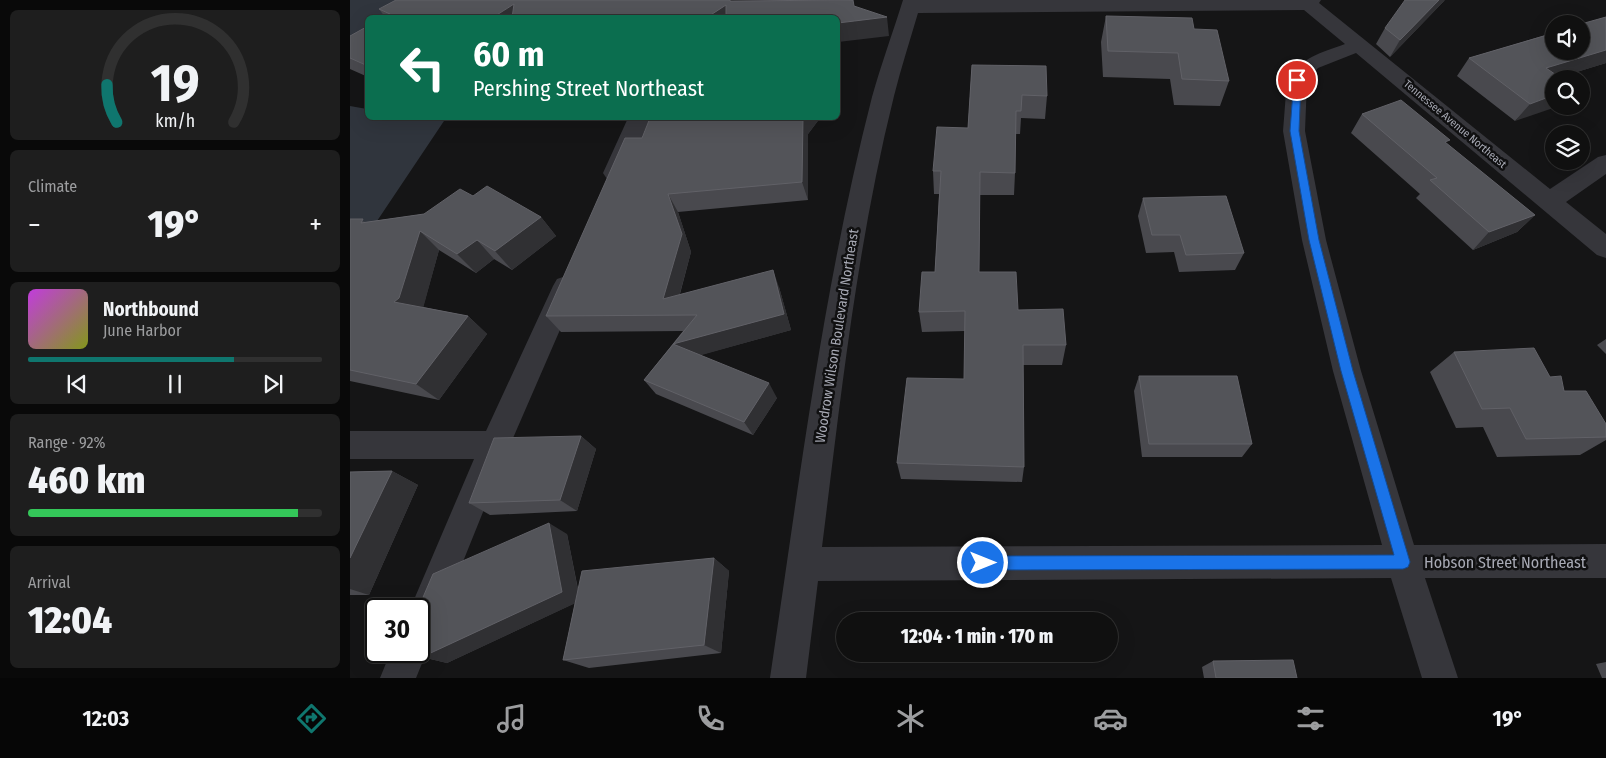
<!DOCTYPE html>
<meta charset="utf-8">
<style>
:root{--surface:#101010;--page:#1e1e1e;--text:#f1f3f6;--muted:#9c9d9f;--line:#303030;--accent:#0f766e}
body{margin:0;font-family:"Fira Sans Condensed",sans-serif;background:var(--page);color:var(--text);height:100vh;display:flex;flex-direction:column;font-size:19px;white-space:nowrap}
*{box-sizing:border-box;margin:0}
p{font-size:16px;color:var(--muted)}
.icon{flex:none;width:28px;height:28px;fill:none;stroke:currentColor;stroke-width:2;stroke-linecap:round;stroke-linejoin:round}
.map{position:relative;flex:1;overflow:hidden}
.details{display:flex;flex-direction:column;gap:10px;padding:10px;background:#090909;width:350px}
.details>*{flex:none}
.banner{position:absolute;left:15px;top:15px;width:475px;height:105px;border-radius:8px;box-shadow:0 5px 20px #0002,0 0 0 1px var(--line);background:#0b6e4f;color:#fff;overflow:hidden}
.controls{position:absolute;left:1195px;top:15px;display:grid;gap:10px}
.controls a{display:grid;place-items:center;width:45px;height:45px;border-radius:50%;background:var(--surface);box-shadow:0 5px 20px #0002,0 0 0 1px var(--line);font-size:25px}
.speed{position:absolute;left:15px;top:598px;display:flex;gap:10px;font-size:25px;font-weight:700;text-align:center}
.speed>*{display:grid;place-content:center;width:65px;height:65px;border-radius:50%;background:var(--surface);box-shadow:0 5px 20px #0002,0 0 0 1px var(--line);line-height:1}
.speed .limit{border:2px solid #111;border-radius:8px;background:#fff;color:#111}
.pin{position:absolute;display:grid;place-items:center;width:42px;height:42px;color:#fff;margin:-21px;border:2px solid #fff;border-radius:50%;box-shadow:0 1px 5px #0007}
.me{position:absolute;width:55px;margin:-28px;rotate:90deg;stroke-linejoin:round;filter:drop-shadow(0 0 4px #0008)}
.turn{display:flex;align-items:center;gap:18px;height:105px;padding:0 25px;font-size:22px}
.turn .icon{width:65px;height:65px;stroke-width:2.5}
.turn b{display:block;font-size:35px;line-height:42px}
.big{font-size:38px;font-weight:800;line-height:1.1}
.details .card{flex:1;display:flex;flex-direction:column;justify-content:center;gap:8px;min-width:0;padding:0 18px;border-radius:8px;background:var(--page)}
.details .dial{align-items:center;gap:0}
.dial svg{height:130px;overflow:visible;fill:none;stroke:var(--line);stroke-width:7;stroke-linecap:round;text-anchor:middle}
.dial text{fill:var(--text);stroke:none}
.song{display:flex;align-items:center;gap:15px}
.cover{width:60px;height:60px;border-radius:8px;background:linear-gradient(135deg,hsl(290 70% 55%),hsl(70 70% 35%))}
.played{height:5px;border-radius:2px;background:linear-gradient(90deg,var(--accent) 70%,var(--line) 70%)}
.keys{display:flex;justify-content:space-around;direction:ltr}
.heat{display:flex;justify-content:space-between;align-items:center;font-size:28px;direction:ltr}
.charge{height:8px;border-radius:4px;background:linear-gradient(90deg,#34c759 92%,var(--line) 0)}
.trip{position:absolute;left:486px;top:612px;width:282px;height:50px;border-radius:25px;background:var(--surface);box-shadow:0 5px 20px #0002,0 0 0 1px var(--line);font-weight:800;line-height:50px;text-align:center}
.tab-bar{display:flex;height:80px;justify-content:space-around;align-items:center;background:#060606;color:var(--muted)}
.tab-bar .icon{width:35px;height:35px}
.tab-bar .on{color:var(--accent)}
.tab-bar b{font-size:22px;color:var(--text)}
main{display:flex;flex:1;min-height:0}
.map>svg:first-child{display:block}
.water{fill:#30353d}
.lines{fill:none;stroke-linecap:round;stroke-linejoin:round}
.street{fill:#36363b;fill-rule:evenodd}
.wall{fill:#49494e}
.shaded-wall{fill:#303033}
.building{fill:#535459;stroke:#616167}
.route{fill:#1a73e8;stroke:#114b97}
.labels{text-anchor:middle;dominant-baseline:central;stroke-width:5;stroke-linejoin:round;paint-order:stroke}
.far-street-label{font-size:11px;fill:#a8aab5;stroke:#101011}
.street-label{font-size:14px;fill:#a8aab5;stroke:#101011}
.near-street-label{font-size:16px;fill:#a8aab5;stroke:#101011}
</style>
<main>
<section class="details">
<div class="card dial"><svg viewBox="0 0 100 80">
<path d="M14 69A42 42 0 1 1 86 69"/>
<path d="M14 69A42 42 0 0 1 8 46" stroke="#0f766e"/>
<text x="50" y="56" font-size="32" font-weight="700">19</text>
<text x="50" y="72" font-size="11">km/h</text>
</svg></div>
<div class="card"><p>Climate</p>
<div class="heat"><a>−</a><b class="big">19°</b><a>+</a></div>
</div>
<div class="card">
<div class="song"><i class="cover"></i><div><b>Northbound</b><p>June Harbor</p></div></div>
<div class="played"></div>
<div class="keys"><svg class="icon" aria-label="previous" viewBox="0 0 24 24"><path d="M18 5L8 12l10 7zM5 5v14"/></svg><svg class="icon" aria-label="pause" viewBox="0 0 24 24"><path d="M8 5v14M16 5v14"/></svg><svg class="icon" aria-label="next" viewBox="0 0 24 24"><path d="M6 5l10 7-10 7zM19 5v14"/></svg></div>
</div>
<div class="card"><p>Range · 92%</p><b class="big">460 km</b><div class="charge"></div></div>
<div class="card"><p>Arrival</p><b class="big">12:04</b></div>
</section>
<div class="map">
<svg width="1256" height="678" viewBox="0 0 1256 678">
<rect width="100%" height="100%" fill="#151516"/>
<!-- water -->
<path class="water" d="M0,0h60l-17,17 -25,1 -1,25 -17,18z
M0,106l17,3 1,9h78l-73,109h-23z"/>
<g class="lines">
<!-- street -->
<path class="street" d="M553,0h418l-2,3 231,186 48,-32 8,-2v19l-40,28 40,32v24l-9,-3 -241,-202 -38,15 -11,13 -2,50 21,109 35,131 53,174 192,-1v34h-181l33,100h-36l-31,-100 -573,3 -12,97h-36c29,-194 53,-390 102,-581 9,-32 21,-65 31,-97zM954,10l41,34c-25,9 -43,13 -58,36l-4,51 19,109 31,131 49,174 -560,2c19,-151 35,-303 72,-451 7,-28 16,-56 24,-83z
M278,118h22l-23,55 -4,6 -8,2 -8,-2 -4,-6z
M216,276l9,3 4,7 -69,159 -79,196 -7,3 3,7 -11,27h-36l11,-27h28v-42h-9l64,-150h-124v-28h136l67,-145 4,-7z"/>
</g>
<!-- wall -->
<path class="wall" d="M1095,0l-55,57 -14,-13 9,-16z
M504,6l35,30 -51,-18 -453,-1 -6,-8z
M756,16l88,13 35,52 -9,25 -46,-1 -4,-26 -67,-2 -2,-35z
M1256,17v46l-46,14 -45,44 -58,-45 12,-18z
M18,26v51l-18,-8v-33z
M622,65l75,31 -2,23 -24,-1 -1,16h-5v39l-1,22h-34l-1,77 39,38 48,35 -4,20h-39l1,102 -2,15 -121,-3 -4,-16 67,-84 1,-48 -43,1 -3,-20 16,-40 4,-78h-5l-1,-23 35,-43z
M1012,114l85,30 88,71 -18,17 -44,18 -57,-52 4,-4 -69,-61z
M300,118h170l-12,16v66l-130,12 13,40 -11,42 99,-7 12,43 -91,25 77,43 -24,37 -97,-41 -12,-14 39,-49 -122,1 -15,-16 96,-178z
M123,196l68,21 15,19 -44,34 -18,-11 -18,14 -37,-23 -16,57 45,9 19,18 -48,66 -89,-19v-162l16,3 58,-8z
M793,198l101,55 -9,17 -56,2 -5,-20 -28,1 -8,-37z
M1256,339v15l-9,-9z
M1104,352l96,25 14,14 42,33v16l-26,15 -83,2 -14,-30 -27,1 -26,-56z
M789,376l113,68 -10,13h-100l-8,-66z
M231,436l15,13 -19,62 -87,4 -21,-12z
M42,471l26,14 -49,110h-19v-123z
M217,534l11,55 136,-31 15,13 -8,82 -132,15 -26,-8 12,-57 -128,60 -25,-6z
M863,661l84,17h-93l-2,-11z
M1256,662v16h-4l-6,-14z"/>
<!-- shaded-wall -->
<path class="shaded-wall" d="M152,0h25l-5,18h-30z
M1089,0h6l-55,57 10,-17z
M376,5l5,13h-25z
M537,17l2,19 -51,6v-19z
M1256,50v13l-74,23 14,-18z
M1204,95v11h5l-44,15 15,-17z
M453,118h17l-12,16v66l-6,-18z
M318,194l10,18 13,40 -17,63 -11,-16z
M1185,215l-18,17 -44,18 16,-18z
M191,217l15,19 -44,34 -17,-19z
M70,231l19,19 -18,66 -27,-14z
M127,240l17,19 -18,14 -19,-19z
M423,270l6,17 12,43 -107,30 -11,-16z
M118,316l19,18 -48,66 -23,-16z
M419,383l8,15 -24,37 -9,-13z
M231,436l15,13 -19,62 -17,-11z
M42,471l26,14 -49,110 -19,-6v-31z
M199,523l18,11 13,67 -133,62 -25,-6z
M364,558l15,13 -8,82 -17,-8z"/>
<!-- building -->
<path class="building" d="M46,0h334v1l123,-1 1,6 33,11 -49,6v-5h-112v-13l-20,13h-194l2,-14 -22,14h-109l7,-4 -11,-5z
M1055,0h34l-39,40 -15,-12z
M756,16l86,2 2,11 23,1 12,51 -47,-2 -4,-26 -70,-2z
M1256,17v33l-60,18 16,11h-8v16l-24,9 -61,-46 85,-25v18h27v-27z
M18,26v40l-18,-8v-22z
M622,65l74,1 1,30 -25,-1 -1,16h-5l-1,62 -35,-1 -1,100h37l2,38 45,-1 3,36h-43l1,122 -127,-4 10,-85 57,1 1,-68 -46,1 3,-40h13l6,-101h-8l4,-44 31,1z
M1051,100l49,40 -5,2 90,73 -46,17 -59,-52 7,-2 -75,-64z
M300,118h153l-1,64 -134,12 14,40 -19,65 110,-29 11,44 -111,30 96,39 -25,39 -100,-42 53,-65 -151,1 79,-178h17z
M137,186l54,31 -46,34 -18,-11 -20,14 -37,-23 -21,67 -5,4 74,14 -52,68 -66,-14v-151h13l-2,4 63,-9 36,-25 13,7z
M876,196l18,57 -58,2 -6,-20h-28l-9,-37z
M1184,348l16,29 11,-1 3,15h22l20,33v13l-80,2 -16,-31 -28,1 -28,-57z
M789,376h98l15,68h-103z
M231,436l-21,64 -91,3 25,-65z
M42,471l-42,87v-86z
M199,523l13,69 -140,65 -4,-48 15,-35z
M364,558l-10,87 -141,15 19,-89z
M943,660l4,18h-81l-3,-17z"/>
<!-- route -->
<path class="route" d="M944,78h3l4,2 -2,51 20,109 34,131 57,191 -2,5 -5,2 -420,1 -5,-2 -2,-5 2,-5 5,-2 411,-1 -53,-184 -32,-131 -19,-109z"/>
<g class="labels">
<!-- far-street labels -->
<g class="far-street-label">
<text transform="translate(1105 124) rotate(40)">Tennessee Avenue Northeast</text>
</g>
<!-- street labels -->
<g class="street-label">
<text transform="translate(487 336) rotate(-81)">Woodrow Wilson Boulevard Northeast</text>
</g>
<!-- near-street labels -->
<g class="near-street-label">
<text x="1155" y="562">Hobson Street Northeast</text>
</g>
</g>
</svg>
<div class="controls">
<a><svg class="icon" aria-label="sound" viewBox="0 0 24 24"><path d="M4 9h4l5-4v14l-5-4H4zM17 9q2 3 0 6"/></svg></a>
<a><svg class="icon" aria-label="search" viewBox="0 0 24 24"><circle cx="10" cy="10" r="6"/><path d="M15 15l6 6"/></svg></a>
<a><svg class="icon" aria-label="layers" viewBox="0 0 24 24"><path d="M12 4l9 5-9 5-9-5zM3 14l9 5 9-5"/></svg></a>
</div>
<div class="speed"><div class="limit">30</div></div>
<div class="pin" style="left:947px;top:80px;background:#d93025"><svg class="icon" aria-label="arrive" viewBox="0 0 24 24"><path d="M6 21V4h12l-3 4 3 4H6"/></svg></div>
<svg class="me" style="left:633px;top:563px" viewBox="-20 -20 40 40"><circle r="17" fill="#1a73e8" stroke="#fff" stroke-width="3"/><path d="M0-11L8 9 0 5-8 9z" fill="#fff"/></svg>
<div class="trip">12:04 · 1 min · 170 m</div>
<div class="banner">
<div class="turn"><svg class="icon" aria-label="left" viewBox="0 0 24 24"><path d="M17 20v-9H6M10 6l-5 5 5 5"/></svg><div><b>60 m</b>Pershing Street Northeast</div></div>
</div>
</div>
</main>
<nav class="tab-bar">
<b>12:03</b>
<svg class="icon on" aria-label="directions" viewBox="0 0 24 24"><path d="M12 3l9 9-9 9-9-9zM9 14v-3h6M13 9l2 2-2 2"/></svg>
<svg class="icon" aria-label="music" viewBox="0 0 24 24"><path d="M9 18V5l10-2v13"/><circle cx="6" cy="18" r="3"/><circle cx="16" cy="16" r="3"/></svg>
<svg class="icon" aria-label="phone" viewBox="0 0 24 24"><path d="M5 4h4l2 5-3 2q2 4 5 5l2-3 5 2v4C11 20 4 13 5 4z"/></svg>
<svg class="icon" aria-label="climate" viewBox="0 0 24 24"><path d="M12 3v18M4 7l16 10M4 17L20 7"/></svg>
<svg class="icon" aria-label="car" viewBox="0 0 24 24"><path d="M5 17H2v-5l4-1 3-4h7l3 4 3 1v5h-3M9 17h6M6 11h13"/><circle cx="7" cy="17" r="2"/><circle cx="17" cy="17" r="2"/></svg>
<svg class="icon" aria-label="filters" viewBox="0 0 24 24"><path d="M4 7h16M4 17h16"/><circle cx="9" cy="7" r="2"/><circle cx="15" cy="17" r="2"/></svg>
<b>19°</b>
</nav>
